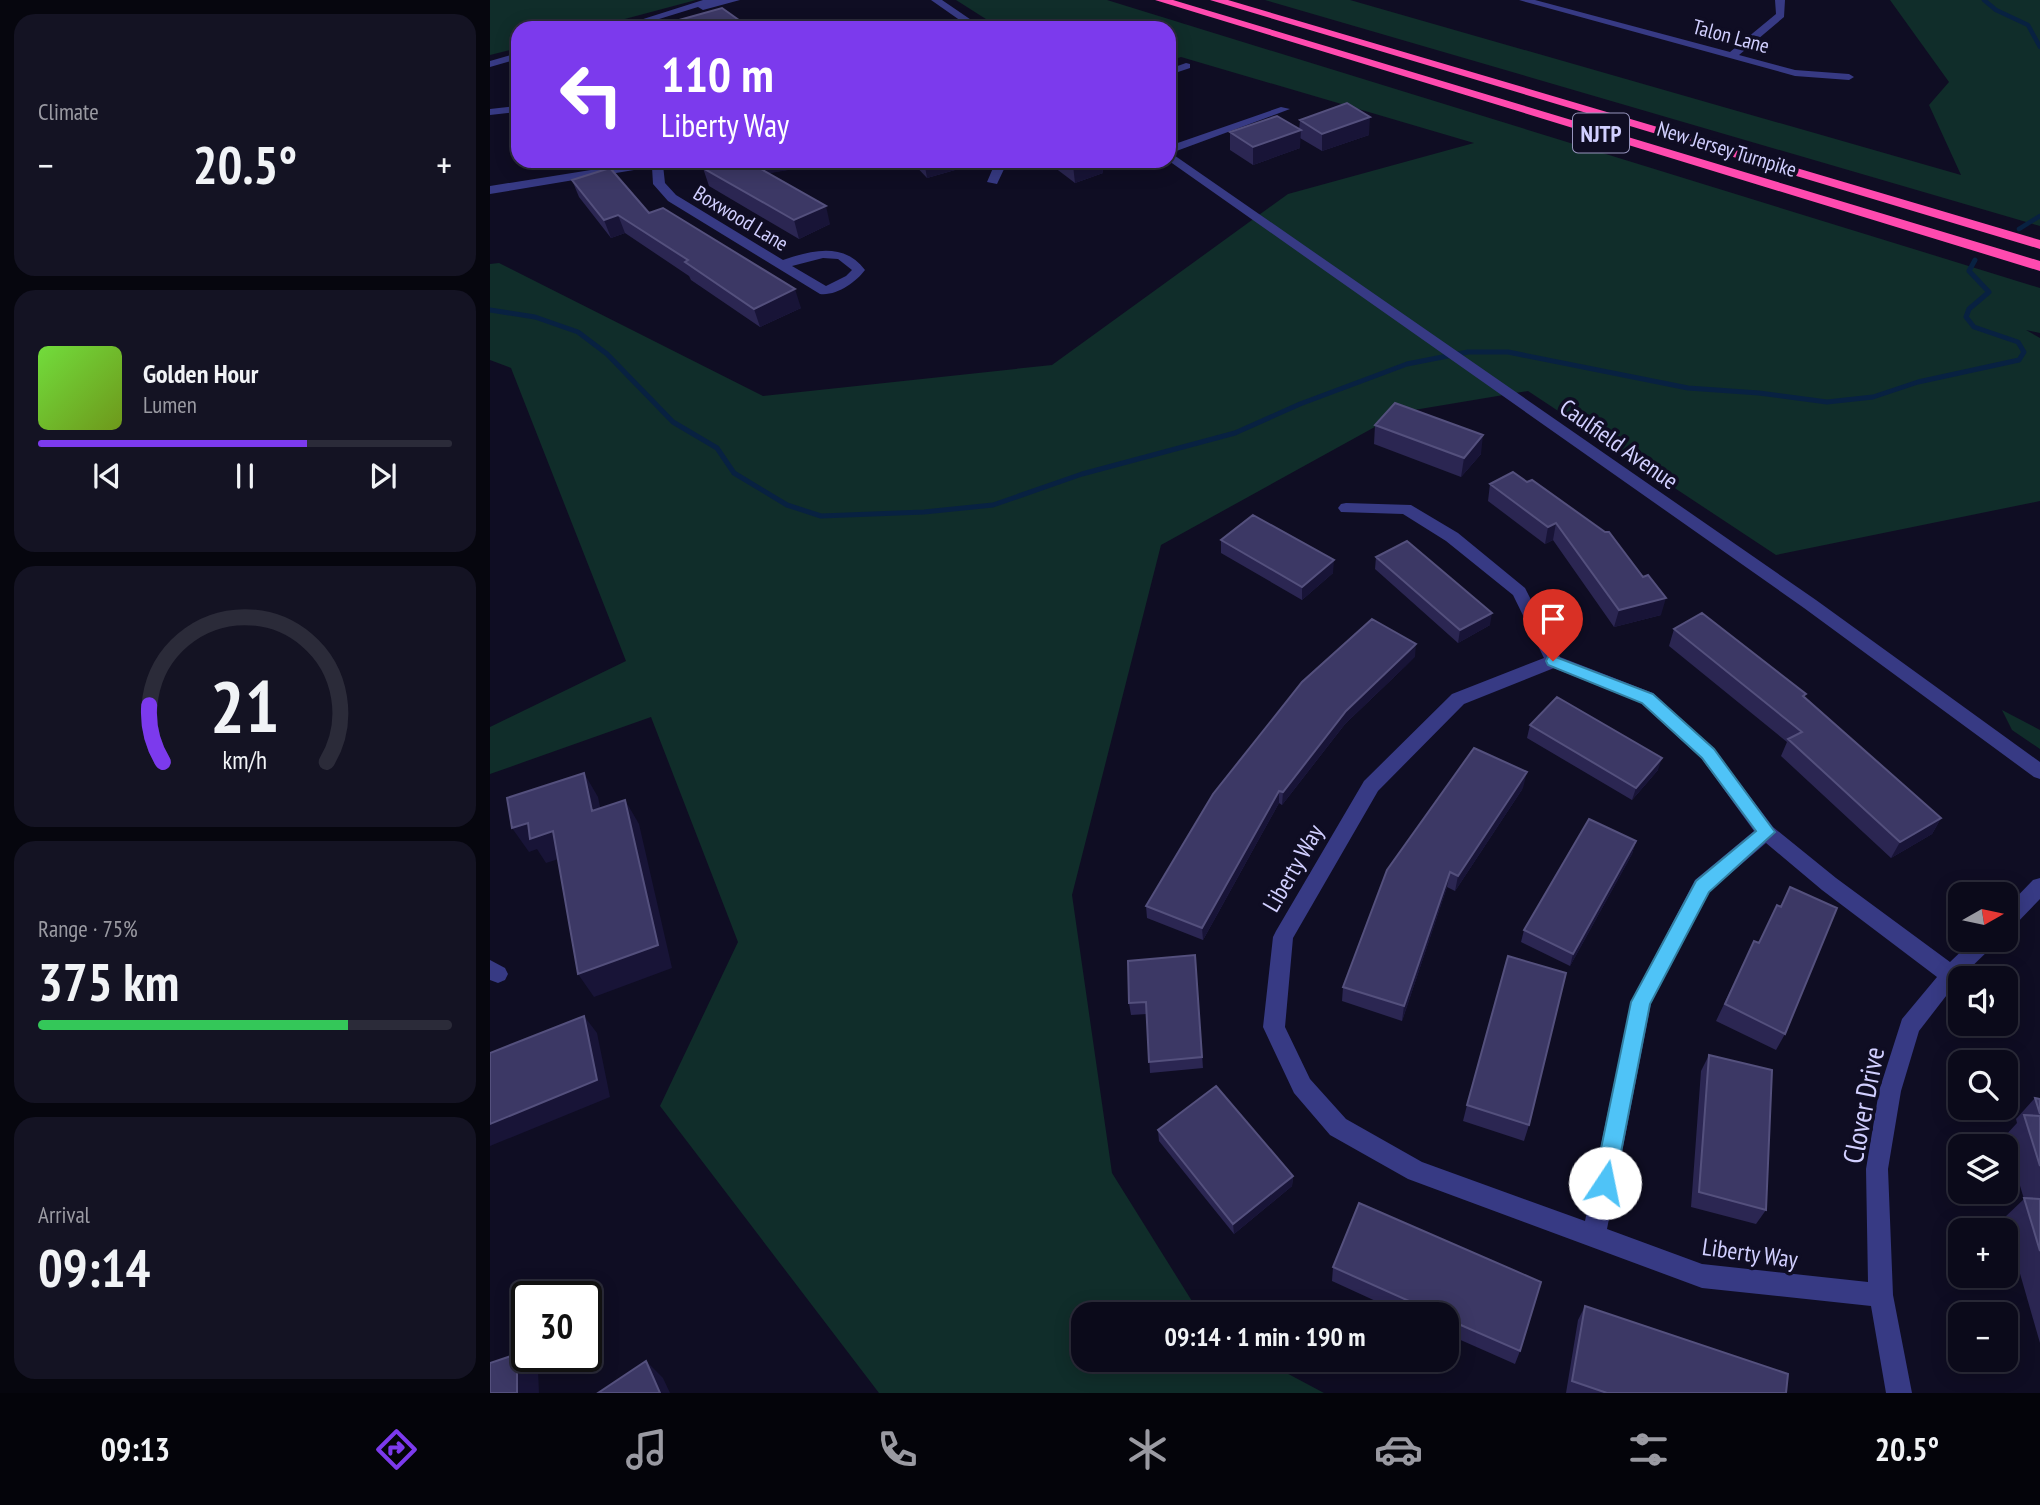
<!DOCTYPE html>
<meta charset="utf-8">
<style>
:root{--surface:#0b0a1a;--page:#141323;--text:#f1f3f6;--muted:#9a9aa2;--line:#2b2b39;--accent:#7c3aed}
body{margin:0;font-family:"PT Sans Narrow",sans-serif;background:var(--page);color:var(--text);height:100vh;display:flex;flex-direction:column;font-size:26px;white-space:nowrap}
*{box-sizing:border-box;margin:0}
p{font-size:23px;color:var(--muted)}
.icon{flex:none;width:38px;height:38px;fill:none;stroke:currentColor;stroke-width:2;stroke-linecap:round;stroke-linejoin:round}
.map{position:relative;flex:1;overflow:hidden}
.side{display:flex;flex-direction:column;gap:14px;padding:14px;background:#06060e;width:490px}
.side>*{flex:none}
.banner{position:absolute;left:21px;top:21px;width:665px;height:147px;border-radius:21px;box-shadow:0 4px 18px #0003,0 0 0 2px var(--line);background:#7c3aed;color:#fff;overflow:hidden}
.needle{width:46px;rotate:81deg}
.buttons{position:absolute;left:1458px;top:882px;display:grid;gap:14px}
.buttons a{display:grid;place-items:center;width:70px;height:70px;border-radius:14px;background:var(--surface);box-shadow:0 4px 18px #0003,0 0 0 2px var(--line);font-size:35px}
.speed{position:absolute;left:21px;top:1281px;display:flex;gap:14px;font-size:35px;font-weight:700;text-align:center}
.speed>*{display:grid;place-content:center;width:91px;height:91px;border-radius:50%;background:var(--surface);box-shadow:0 4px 18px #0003,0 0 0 2px var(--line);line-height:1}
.speed .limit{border:4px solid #111;border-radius:10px;background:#fff;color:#111}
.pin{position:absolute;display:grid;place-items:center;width:60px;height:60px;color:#fff;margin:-72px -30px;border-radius:50% 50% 50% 0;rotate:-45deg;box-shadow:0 0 7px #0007}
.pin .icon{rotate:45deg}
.me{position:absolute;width:77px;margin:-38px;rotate:11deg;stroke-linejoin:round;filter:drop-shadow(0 0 5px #0008)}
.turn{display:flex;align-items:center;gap:24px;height:147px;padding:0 35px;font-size:32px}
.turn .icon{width:91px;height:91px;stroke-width:2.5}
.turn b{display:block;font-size:49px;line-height:60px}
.big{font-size:52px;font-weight:600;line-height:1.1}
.side .card{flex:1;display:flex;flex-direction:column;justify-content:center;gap:10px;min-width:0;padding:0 24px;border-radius:21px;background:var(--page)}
.side .dial{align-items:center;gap:0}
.dial svg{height:182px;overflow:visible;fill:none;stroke:var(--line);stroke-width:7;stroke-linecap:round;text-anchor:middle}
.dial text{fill:var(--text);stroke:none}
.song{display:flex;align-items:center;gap:21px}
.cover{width:84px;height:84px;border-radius:10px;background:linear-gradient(135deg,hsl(100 70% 55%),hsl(80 70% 35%))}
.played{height:7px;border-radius:4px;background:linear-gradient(90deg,var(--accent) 65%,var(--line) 65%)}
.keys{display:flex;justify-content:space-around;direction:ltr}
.heat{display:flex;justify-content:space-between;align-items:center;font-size:38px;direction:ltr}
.charge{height:10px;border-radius:5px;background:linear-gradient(90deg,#34c759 75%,var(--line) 0)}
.trip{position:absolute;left:581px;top:1302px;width:388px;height:70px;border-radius:21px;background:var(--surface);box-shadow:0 4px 18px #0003,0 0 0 2px var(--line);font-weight:600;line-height:70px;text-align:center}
.tabs{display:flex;height:112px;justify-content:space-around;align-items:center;background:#04040a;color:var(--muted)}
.tabs .icon{width:49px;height:49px}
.tabs .active{color:var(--accent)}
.tabs b{font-size:32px;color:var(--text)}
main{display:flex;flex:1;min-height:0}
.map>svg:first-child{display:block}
.green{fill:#102d2a}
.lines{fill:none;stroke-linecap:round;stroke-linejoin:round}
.stream-far1{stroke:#082141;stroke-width:4.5}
.stream{stroke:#082141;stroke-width:5}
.minor{fill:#373a84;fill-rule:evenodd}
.highway{fill:#ff4aaf;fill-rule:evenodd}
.wall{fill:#2b2652}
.shaded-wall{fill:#181437}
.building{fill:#3c3865;stroke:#54507d;stroke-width:2}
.route{fill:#4fc3f7;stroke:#337fa1;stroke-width:2}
.labels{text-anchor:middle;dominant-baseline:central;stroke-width:7;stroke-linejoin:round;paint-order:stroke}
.far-street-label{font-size:21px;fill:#d1cfff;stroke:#0f0d23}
.shield{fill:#0f0d23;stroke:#9795bd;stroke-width:2}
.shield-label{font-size:23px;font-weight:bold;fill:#d1cfff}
.street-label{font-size:24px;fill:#d1cfff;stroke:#0f0d23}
.near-street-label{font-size:28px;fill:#d1cfff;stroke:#0f0d23}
</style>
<main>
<section class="side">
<div class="card"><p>Climate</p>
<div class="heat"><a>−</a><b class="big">20.5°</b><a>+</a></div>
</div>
<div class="card">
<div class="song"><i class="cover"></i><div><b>Golden Hour</b><p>Lumen</p></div></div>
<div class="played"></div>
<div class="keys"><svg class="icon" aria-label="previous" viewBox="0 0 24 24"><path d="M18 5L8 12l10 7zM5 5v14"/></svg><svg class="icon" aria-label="pause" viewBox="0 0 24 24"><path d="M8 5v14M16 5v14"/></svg><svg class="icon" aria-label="next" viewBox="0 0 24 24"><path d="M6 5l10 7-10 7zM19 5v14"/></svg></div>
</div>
<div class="card dial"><svg viewBox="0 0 100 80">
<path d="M14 69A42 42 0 1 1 86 69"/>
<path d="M14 69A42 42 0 0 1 8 44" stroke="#7c3aed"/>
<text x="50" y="56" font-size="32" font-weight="700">21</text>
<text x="50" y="72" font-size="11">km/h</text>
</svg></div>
<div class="card"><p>Range · 75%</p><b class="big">375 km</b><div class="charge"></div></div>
<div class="card"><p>Arrival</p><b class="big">09:14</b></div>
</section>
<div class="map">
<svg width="1550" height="1393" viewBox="0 0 1550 1393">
<rect width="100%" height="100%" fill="#0f0d23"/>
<!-- green -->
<path class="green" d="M0,0h206l-105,28h-73v20l-28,7z
M466,0h151l933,288v45l-14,-3 14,8v163l-264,54 -248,-164 -126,21 -241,133 -89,350 40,278 88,141h-117v46h179l62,33h-445l-219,-287 78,-164 -87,-225 -161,57v-47l136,-66 -115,-293 -21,-8v-96l9,-1 264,133 289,-31 236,-171 186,-51 -293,-86 -12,4v-33h-169z
M775,0h85l611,175 -32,-70 20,-23 -59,-82h150v226z
M1512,710l38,20v19l-28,-19z"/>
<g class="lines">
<!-- stream-far1 -->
<path class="stream-far1" d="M1494,0l12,10 32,15 12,22
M1529,229l21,-13"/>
<!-- stream -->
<path class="stream" d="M0,310l45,7 43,15 29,22 66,68 44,26 17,25 53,32 34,11 103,-4 69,-7 89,-31 153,-41 65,-29 107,-40 61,-12h40l180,36 71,5 68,9 46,-5 45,-15 101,-22 5,-8 -6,-10 -44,-15 -8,-10 3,-8 20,-17 -20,-21 6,-11"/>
<!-- minor -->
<path class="minor" d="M213,0h37l-37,10 -5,-3 -68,21h-15z
M441,0h11l41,28h-12z
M1029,0h16l195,52 46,-38 -1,-14h10l-1,17 -45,38 56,15 54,4 5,3 -5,3 -54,-4z
M28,53v6l-28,8v-6z
M696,63l4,1v4l-21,7v-6z
M28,106v6l-28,3v-6z
M791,107l9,2 -119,44 645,447 224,162v17l-6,-2 -230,-169 -635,-447v-15z
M157,161h27l-11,4 2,18 11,12 107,65c29,-10 61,-18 82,10 -9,12 -28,26 -45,24l-152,-93 -15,-17 -1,-17 -162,27v-8zM333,258l15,1 14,11 -6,6 -20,10 -34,-20z
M497,161h12l6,6 -8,17 -10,-2 6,-14z
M856,503l65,2 47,28 67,55 35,69 93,36 61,56 59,78 63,51 114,84 23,-22h23l-3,6 -33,32 -41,53 -18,60 -13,78 5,126 19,98h-26l-15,-87 -169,-18 -294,-109 -78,-44 -36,-42 -31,-66 10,-90 3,-6 88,-150 88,-87 92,-36 -31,-63 -67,-54 -43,-27 -62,-2 -3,-4 3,-4zM1064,668l87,35 61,56 52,72 -59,49 -64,122 -46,219 -163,-59 -76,-43 -36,-40 -25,-52 8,-89 85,-147 86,-87zM1276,843l56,47 115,87 -35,42 -23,72 -13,78 2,113 -166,-18 -95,-35 44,-226 58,-111z
M1550,878v21l-27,28 -7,2v-21l27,-28z
M0,960l15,8 3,6 -3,6 -7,3 -8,-3z"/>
<!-- highway -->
<path class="highway" d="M665,0h18l867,261v10z
M720,0h18l812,240v9z"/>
</g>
<!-- wall -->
<path class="wall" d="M810,120l69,15 -47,16 -22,-13v10l-47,17 -23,-15v-18l69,-2z
M421,161h43l1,9 -28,8z
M556,161h56l1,12 -28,10z
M328,165l-50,8 62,51 -31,15 -90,-53 -6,-18z
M82,180l77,33 152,95 -41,19 -69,-47 -2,-4 -64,-43 -14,5 -32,-41z
M885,425l106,29 -20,23 -87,-33z
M1023,472l148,143 -47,12 -61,-87 -8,4 -57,-43 2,-17z
M731,540l112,33 -31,27 -81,-47z
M886,557l114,68 -32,18 -83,-74z
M1184,629l131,68 136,121 -9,16 -41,24 -110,-102 6,-14 -118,-96z
M925,657l-70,67 -63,81 -3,-2 -76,137 -56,-22 -1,-12z
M1040,725l128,45 -26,30 -105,-62z
M1033,788l-68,103 -8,-4 -45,134 -60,-20 1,-14z
M1146,841l-4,13 -62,112 -49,-24 3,-12z
M1300,887l-5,147 -9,16 -60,-29 38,-80 5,2 18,-38 4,2z
M705,955l8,113 -53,5 -3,-59 -16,1 -2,-12z
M1219,1055l57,155 -10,14 -65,-17 10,-136z
M1545,1098l5,1v244l-36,-125 20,-19 -19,-63 12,-13 -1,-4z
M977,1105l62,20 -5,16 -61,-20z
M668,1130l135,46 -1,10 -58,48 -75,-93z
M869,1203l182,79 -21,69 -5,13 -68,-30v-20h-43l-72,-33 1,-14z
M1095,1306l201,87h-220l12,-73z"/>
<!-- shaded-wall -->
<path class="shaded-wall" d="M880,117l-1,18 -47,16v-17z
M811,130l-1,18 -47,17v-18z
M254,161h73l1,4 -70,12z
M434,161h30l1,9 -28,8z
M594,161h18l1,12 -28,10 -2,-18z
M336,206l4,18 -31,15 -5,-19z
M128,215l7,18 -14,5 -7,-18z
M305,289l6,19 -41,19 -6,-18z
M993,435l-2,19 -20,23 3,-19z
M1066,523l-3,17 -8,4 3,-17z
M844,560l-1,13 -31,27v-13z
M1176,598l-5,17 -47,12 5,-17z
M1002,613l-2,12 -32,18 2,-13z
M926,644l-1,13 -70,67 -63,81 1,-13 63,-81z
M1172,758l-4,12 -26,30 4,-12z
M1037,772l-4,16 -68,103 3,-15z
M94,773l14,24 8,38 -14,-24z
M789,791v12l-76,137 -1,-12z
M135,800l14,24 33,144 -78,29 -16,-23z
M1451,818l-9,16 -41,24 9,-16z
M38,823l25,8 15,25 -22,7 -9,-14 -8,3 -17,-24z
M1146,841l-4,13 -62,112 3,-12z
M960,872l-3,15 -45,134 2,-15z
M94,1016l13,17 13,64 -120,49v-22z
M803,1176l-1,10 -58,48 -1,-10z
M27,1354l21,16 1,23h-22z
M156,1361l17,17 7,15h-10z"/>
<!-- building -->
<path class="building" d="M232,8l28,20h-70l-8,-6z
M857,103l23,14 -48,17 -22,-14z
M787,116l24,14 -48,17 -23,-15z
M212,161h45l79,45 -32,14 -91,-52z
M578,161h16l-11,4z
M120,168l39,45 14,-5 132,81 -41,20 -69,-47 3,-2 -70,-45 -14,5 -32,-40z
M905,403l88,32 -19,23 -89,-33z
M1023,472l14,10 5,-2 73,52h4l34,45 5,-2 18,23 -47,12 -63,-87 -8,4 -58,-43z
M763,515l81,45 -32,27 -81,-47z
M917,541l85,72 -32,17 -84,-73z
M1212,613l104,81 -3,2 138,122 -41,24 -112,-103 14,-7 -128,-103z
M882,619l44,25 -70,67 -63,81 -4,-1 -77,137 -56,-22 67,-112 89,-112z
M1067,697l105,61 -26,30 -106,-63z
M984,748l53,24 -69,104 -8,-4 -46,134 -61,-19 44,-117z
M94,773l8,38 33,-11 33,145 -80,29 -25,-143 -23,8 -2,-16 -16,5 -5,-30z
M1099,819l47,22 -63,113 -49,-24z
M1300,887l47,21 -52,126 -60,-30 29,-63 5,2 18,-38 4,2z
M705,955l7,102 -53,5 -3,-60 -17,1 -1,-42z
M1018,956l58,17 -37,152 -62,-20z
M94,1016l13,64 -107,44v-71z
M1219,1055l63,15 -6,140 -67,-18z
M726,1086l77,90 -60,48 -75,-94z
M1545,1098l5,1v15z
M1534,1115l16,1v50z
M1534,1198l16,1v52z
M869,1203l182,79 -21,69 -73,-32v-5h-9l-105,-47z
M1095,1306l203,68 -2,19h-179l-35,-12z
M27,1354v39h-27v-30z
M156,1361l14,32h-62z"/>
<!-- route -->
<path class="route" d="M1063,656l100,38 61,55 61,83 -66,60 -59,112 -35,179 -3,7 -7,3 -8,-3 -3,-7 37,-181 65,-121 60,-50 -54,-73 -60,-55 -94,-38 -2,-4 2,-4z"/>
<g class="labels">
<!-- far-street labels -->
<g class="far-street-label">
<text transform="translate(1241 36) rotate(15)">Talon Lane</text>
<text transform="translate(1237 149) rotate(17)">New Jersey Turnpike</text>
<text transform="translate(251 218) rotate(31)">Boxwood Lane</text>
</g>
<!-- shield labels -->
<rect class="shield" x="1083" y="113.5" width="56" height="39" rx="5"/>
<g class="shield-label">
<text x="1111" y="133">NJTP</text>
</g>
<!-- street labels -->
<g class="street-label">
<text transform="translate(1129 444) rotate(35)">Caulfield Avenue</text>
<text transform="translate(803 868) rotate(-60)">Liberty Way</text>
<text transform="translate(1260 1253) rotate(8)">Liberty Way</text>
</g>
<!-- near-street labels -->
<g class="near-street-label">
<text transform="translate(1373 1105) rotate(-79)">Clover Drive</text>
</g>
</g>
</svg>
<div class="buttons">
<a><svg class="needle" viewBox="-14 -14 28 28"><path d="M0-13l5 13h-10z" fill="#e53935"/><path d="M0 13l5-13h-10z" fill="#9a9aa2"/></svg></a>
<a><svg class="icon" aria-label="sound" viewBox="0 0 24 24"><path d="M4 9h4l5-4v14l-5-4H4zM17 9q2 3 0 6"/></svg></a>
<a><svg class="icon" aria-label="search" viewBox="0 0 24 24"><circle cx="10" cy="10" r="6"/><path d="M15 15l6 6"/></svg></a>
<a><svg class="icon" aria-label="layers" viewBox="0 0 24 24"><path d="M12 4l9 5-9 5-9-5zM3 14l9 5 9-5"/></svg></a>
<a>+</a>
<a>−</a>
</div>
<div class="speed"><div class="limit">30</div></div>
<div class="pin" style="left:1063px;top:661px;background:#d93025"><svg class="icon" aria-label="arrive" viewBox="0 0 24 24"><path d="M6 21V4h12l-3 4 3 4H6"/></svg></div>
<svg class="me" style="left:1115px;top:1183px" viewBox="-20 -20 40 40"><circle r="19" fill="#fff"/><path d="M0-13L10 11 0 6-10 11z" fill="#4fc3f7"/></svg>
<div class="trip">09:14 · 1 min · 190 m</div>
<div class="banner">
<div class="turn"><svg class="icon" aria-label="left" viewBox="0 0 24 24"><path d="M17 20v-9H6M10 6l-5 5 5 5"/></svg><div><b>110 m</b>Liberty Way</div></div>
</div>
</div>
</main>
<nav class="tabs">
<b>09:13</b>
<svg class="icon active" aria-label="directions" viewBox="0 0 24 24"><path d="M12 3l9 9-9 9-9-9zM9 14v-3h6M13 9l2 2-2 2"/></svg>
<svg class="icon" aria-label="music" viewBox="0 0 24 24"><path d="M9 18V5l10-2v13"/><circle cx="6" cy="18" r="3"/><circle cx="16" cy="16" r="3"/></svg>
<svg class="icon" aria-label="phone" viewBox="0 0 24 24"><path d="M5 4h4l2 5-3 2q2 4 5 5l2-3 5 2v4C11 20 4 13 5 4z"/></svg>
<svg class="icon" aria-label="climate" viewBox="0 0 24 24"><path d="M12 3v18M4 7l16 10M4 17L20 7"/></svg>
<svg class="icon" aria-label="car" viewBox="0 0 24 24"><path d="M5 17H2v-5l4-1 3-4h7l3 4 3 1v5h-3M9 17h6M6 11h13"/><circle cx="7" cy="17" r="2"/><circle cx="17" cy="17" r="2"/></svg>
<svg class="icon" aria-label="filters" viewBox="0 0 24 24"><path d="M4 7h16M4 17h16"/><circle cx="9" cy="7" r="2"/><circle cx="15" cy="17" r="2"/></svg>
<b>20.5°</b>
</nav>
